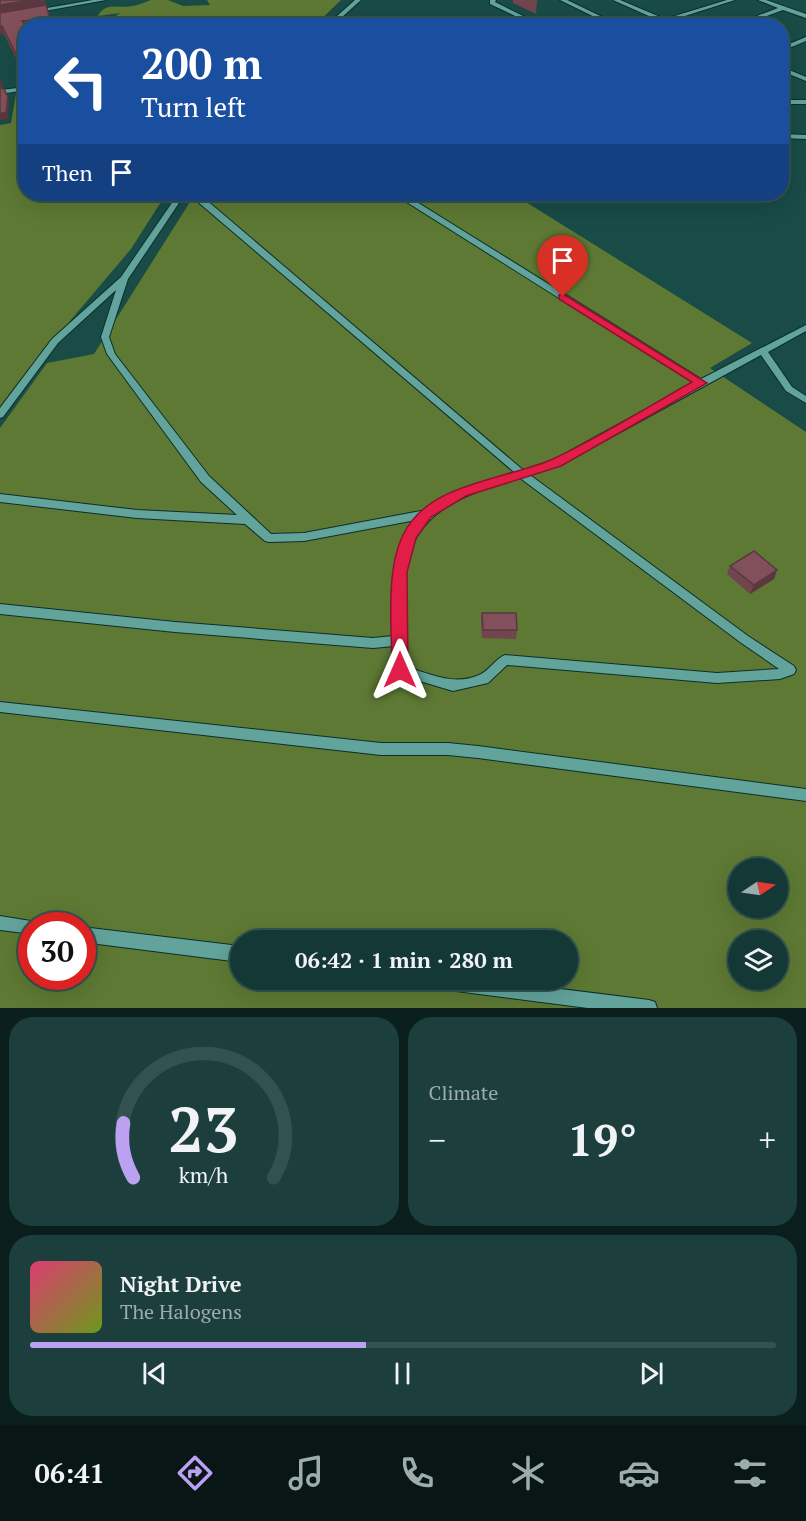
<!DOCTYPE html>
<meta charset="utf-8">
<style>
:root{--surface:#133835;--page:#1c3f3d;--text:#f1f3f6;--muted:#9dacad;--line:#325250;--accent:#bca0f2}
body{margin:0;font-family:"PT Serif",serif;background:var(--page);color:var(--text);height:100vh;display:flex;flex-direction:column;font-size:22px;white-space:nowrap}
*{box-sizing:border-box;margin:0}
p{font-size:20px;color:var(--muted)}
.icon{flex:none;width:33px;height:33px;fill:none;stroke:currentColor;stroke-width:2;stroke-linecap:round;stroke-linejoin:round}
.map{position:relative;height:1008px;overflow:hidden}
.drawer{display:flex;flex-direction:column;gap:9px;padding:9px;background:#0a1f1d;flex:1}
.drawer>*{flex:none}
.top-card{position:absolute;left:18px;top:18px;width:771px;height:183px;border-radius:24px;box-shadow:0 6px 24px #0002,0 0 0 2px var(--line);background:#1a4fa0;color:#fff;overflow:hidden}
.needle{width:39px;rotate:77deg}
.buttons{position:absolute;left:728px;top:858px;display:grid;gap:12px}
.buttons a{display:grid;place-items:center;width:60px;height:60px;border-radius:50%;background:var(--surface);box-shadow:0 6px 24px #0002,0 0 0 2px var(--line);font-size:30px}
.speed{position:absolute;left:18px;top:912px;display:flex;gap:12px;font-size:30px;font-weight:700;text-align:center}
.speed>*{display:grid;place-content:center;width:78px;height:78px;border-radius:50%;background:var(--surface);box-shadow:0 6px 24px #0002,0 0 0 2px var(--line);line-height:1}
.speed .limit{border:9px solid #d22;background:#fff;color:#111}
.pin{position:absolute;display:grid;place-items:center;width:51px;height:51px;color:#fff;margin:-62px -26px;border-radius:50% 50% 50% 0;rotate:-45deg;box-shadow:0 0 6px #0007}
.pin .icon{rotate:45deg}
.me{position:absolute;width:66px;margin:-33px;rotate:0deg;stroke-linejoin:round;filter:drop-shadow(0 0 4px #0008)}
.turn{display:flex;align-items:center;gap:21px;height:126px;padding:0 24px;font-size:27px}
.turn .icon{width:78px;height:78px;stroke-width:2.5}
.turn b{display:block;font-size:42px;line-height:51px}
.then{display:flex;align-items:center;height:57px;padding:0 24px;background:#0003;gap:12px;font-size:22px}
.big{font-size:45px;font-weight:700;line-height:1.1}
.drawer .tile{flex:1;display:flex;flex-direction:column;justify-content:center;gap:9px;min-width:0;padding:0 21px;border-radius:24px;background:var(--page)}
.drawer .dial{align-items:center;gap:0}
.dial svg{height:156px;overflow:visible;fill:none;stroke:var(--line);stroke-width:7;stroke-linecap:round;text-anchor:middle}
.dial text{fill:var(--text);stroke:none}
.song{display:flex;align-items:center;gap:18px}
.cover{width:72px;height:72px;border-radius:9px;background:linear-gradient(135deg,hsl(340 70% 55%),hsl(80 70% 35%))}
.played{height:6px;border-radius:3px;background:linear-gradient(90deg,var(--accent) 45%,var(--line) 45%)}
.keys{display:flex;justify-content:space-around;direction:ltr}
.heat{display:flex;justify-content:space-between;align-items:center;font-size:33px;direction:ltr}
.drawer .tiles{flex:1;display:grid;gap:9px;grid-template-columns:1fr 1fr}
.tile:last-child{grid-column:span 2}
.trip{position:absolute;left:230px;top:930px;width:348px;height:60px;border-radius:30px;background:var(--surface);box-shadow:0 6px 24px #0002,0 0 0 2px var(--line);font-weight:700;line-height:60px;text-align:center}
.dock{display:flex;height:96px;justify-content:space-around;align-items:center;background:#081615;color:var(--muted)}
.dock .icon{width:42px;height:42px}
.dock .on{color:var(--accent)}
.dock b{font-size:27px;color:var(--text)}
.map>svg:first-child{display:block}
.green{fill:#5d7933;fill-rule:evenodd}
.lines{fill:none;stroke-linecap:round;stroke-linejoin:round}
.minor-casing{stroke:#0b2f2c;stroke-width:2}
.minor{fill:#62a39c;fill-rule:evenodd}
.wall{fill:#70454d}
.shaded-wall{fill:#5b383f}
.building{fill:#82505a;stroke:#5b383f;stroke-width:1.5}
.route{fill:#e11d48;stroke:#92132f;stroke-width:1.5}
</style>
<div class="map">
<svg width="806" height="1008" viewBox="0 0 806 1008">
<rect width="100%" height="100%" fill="#194b47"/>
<!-- green -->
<path class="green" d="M151,0h17l15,6 27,-1 -3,-5h134l-26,25 -193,1 -15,-4 13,-9 -22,3c7,-15 22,-7 35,-10 6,-1 12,-4 18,-6z
M25,93l1,101h140l-35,55 -83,98 -48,61v-283l11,-2 5,-29z
M195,194h318l239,149 -42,25 96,64v576h-806v-580l47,-65 47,-9zM738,868h39v40h-39zM32,926h50v50h-50zM240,940h327v40h-327zM738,940h39v40h-39z"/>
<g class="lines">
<!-- minor casing -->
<g class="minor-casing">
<path id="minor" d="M93,0h13l-73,13 -3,-2z
M355,0h6l-29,26h-6z
M490,0h6l-1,2 48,24h-7l-46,-22z
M560,0h7l54,26h-8z
M613,0h7l45,19 62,-19h8l-66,21 3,2 -3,2z
M758,0h8l40,14v4l-23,-8 -43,16h-9l47,-18z
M806,37v4l-24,10v-4z
M782,67l24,10v4l-24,-10z
M18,88l2,1v2l-20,3v-4z
M782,100h24v4h-24z
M782,134l24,1v4l-24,-1z
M178,194h9l17,4 319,272 29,-9 142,-78 -297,-187v-2h7l297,185 105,-54v6l-38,21 24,35 14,9v7l-20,-12 -25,-36 -201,110 -30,10 218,161 46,30 2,4 -2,4 -14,5 -63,4 -210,-18 -19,18 -35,8 -57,-17 -2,-4v-24l-21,2 -198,-16 -175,-18v-10l175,18 198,16 20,-2c-1,-41 -4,-83 23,-116l-112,21 -35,1 -4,-1 -20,-17 -108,-6 -137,-16v-8l137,16 100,5 -36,-33 -94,-128 -6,-17 15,-47 -58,53 -55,74 -3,1v-10l52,-69 69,-62zM183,197l15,5 316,270 -60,21 -28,17 -122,23 -33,1 -62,-58 -94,-122 -6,-17 19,-58zM520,478l220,164 39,27 -62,4 -212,-18c-10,4 -16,16 -26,20 -25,11 -48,-1 -73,-8 0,-31 -5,-62 -1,-93 6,-63 62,-81 115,-96z
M0,702l381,41h67l30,3 328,43v12l-328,-43 -30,-3h-67l-381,-43z
M0,916l37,6 2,4h-7v8l-32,-4z
M82,927l158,19v16l-158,-20z
M425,980h64l160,20 6,2 2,6h-69l-155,-20 -5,-3z"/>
</g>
<!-- minor -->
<use href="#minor" class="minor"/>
</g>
<!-- wall -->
<path class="wall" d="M513,0h24l-1,14 -23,-11z
M46,5l5,21h-25l-1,50 -21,-42h-4v-21z
M730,566l47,4 -3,9 -24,15 -23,-20z
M482,613l35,17 -1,9 -34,-1 -1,-17z"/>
<!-- shaded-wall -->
<path class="shaded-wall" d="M32,0h13l1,5 -46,8v-8z
M0,26h2l2,8h-4z
M26,27v8h-3l-2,-7z
M23,68h3v8h-1z
M0,81h1l2,6 -3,1z
M8,97l1,7 -1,15 -8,1v-7z
M777,570l-3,9 -24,15 4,-9z"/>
<!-- building -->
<path class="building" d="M0,0h32l-32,5z
M46,5l4,14 -28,2 4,5v1l-5,1 5,8v32h-3l-21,-42h-2v-13z
M0,88l4,1 4,8 -2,16h-6z
M754,551l23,19 -23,15 -24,-19z
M482,613h34l1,17h-34z"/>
<!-- route -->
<path class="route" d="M563,294l144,89 -146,83 -95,30 -35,21 -15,21 -9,34 1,98 -2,4 -6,2 -5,-2 -3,-4c0,-41 -7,-98 11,-135 25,-53 103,-55 150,-76 47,-22 93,-51 139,-77l-133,-83v-4z"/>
</svg>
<div class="buttons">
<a><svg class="needle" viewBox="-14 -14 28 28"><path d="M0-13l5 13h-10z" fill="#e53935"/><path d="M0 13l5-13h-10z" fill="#9dacad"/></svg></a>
<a><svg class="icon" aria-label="layers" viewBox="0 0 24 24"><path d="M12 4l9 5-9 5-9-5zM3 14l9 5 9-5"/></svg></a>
</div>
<div class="speed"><div class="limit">30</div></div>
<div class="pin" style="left:563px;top:297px;background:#d93025"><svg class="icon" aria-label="arrive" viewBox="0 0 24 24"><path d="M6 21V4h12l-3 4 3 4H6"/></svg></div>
<svg class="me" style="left:400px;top:670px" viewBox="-20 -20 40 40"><path d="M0-17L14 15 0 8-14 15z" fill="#e11d48" stroke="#fff" stroke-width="4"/></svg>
<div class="trip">06:42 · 1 min · 280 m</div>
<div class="top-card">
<div class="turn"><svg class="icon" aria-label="left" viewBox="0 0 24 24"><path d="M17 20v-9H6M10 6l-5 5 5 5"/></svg><div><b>200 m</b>Turn left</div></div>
<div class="then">Then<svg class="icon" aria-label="arrive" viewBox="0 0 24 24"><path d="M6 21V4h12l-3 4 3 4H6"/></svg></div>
</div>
</div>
<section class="drawer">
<div class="tiles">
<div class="tile dial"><svg viewBox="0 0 100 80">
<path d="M14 69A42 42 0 1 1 86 69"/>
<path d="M14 69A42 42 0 0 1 9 41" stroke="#bca0f2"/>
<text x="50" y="56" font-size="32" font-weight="700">23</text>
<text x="50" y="72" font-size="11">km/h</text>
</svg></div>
<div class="tile"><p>Climate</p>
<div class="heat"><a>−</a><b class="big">19°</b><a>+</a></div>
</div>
<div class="tile">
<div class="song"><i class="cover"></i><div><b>Night Drive</b><p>The Halogens</p></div></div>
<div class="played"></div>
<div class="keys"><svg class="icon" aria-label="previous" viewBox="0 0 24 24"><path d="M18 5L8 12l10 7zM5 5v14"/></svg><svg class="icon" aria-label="pause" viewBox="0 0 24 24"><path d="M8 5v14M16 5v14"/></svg><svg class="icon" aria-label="next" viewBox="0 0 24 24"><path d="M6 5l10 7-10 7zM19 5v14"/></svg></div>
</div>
</div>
</section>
<nav class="dock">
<b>06:41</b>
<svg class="icon on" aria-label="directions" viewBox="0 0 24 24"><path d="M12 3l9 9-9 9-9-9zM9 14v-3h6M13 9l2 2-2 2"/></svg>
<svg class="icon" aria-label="music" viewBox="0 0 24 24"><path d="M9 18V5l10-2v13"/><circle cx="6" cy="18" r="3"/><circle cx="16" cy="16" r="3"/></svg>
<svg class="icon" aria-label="phone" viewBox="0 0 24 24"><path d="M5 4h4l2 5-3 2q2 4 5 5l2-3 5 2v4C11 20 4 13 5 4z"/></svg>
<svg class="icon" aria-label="climate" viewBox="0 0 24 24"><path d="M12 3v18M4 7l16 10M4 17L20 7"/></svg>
<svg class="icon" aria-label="car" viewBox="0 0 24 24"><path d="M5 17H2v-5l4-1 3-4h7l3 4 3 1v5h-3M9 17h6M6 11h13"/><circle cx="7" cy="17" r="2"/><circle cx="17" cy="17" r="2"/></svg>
<svg class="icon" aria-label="filters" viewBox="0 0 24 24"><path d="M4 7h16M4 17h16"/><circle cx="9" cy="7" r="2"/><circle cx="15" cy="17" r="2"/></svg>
</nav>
